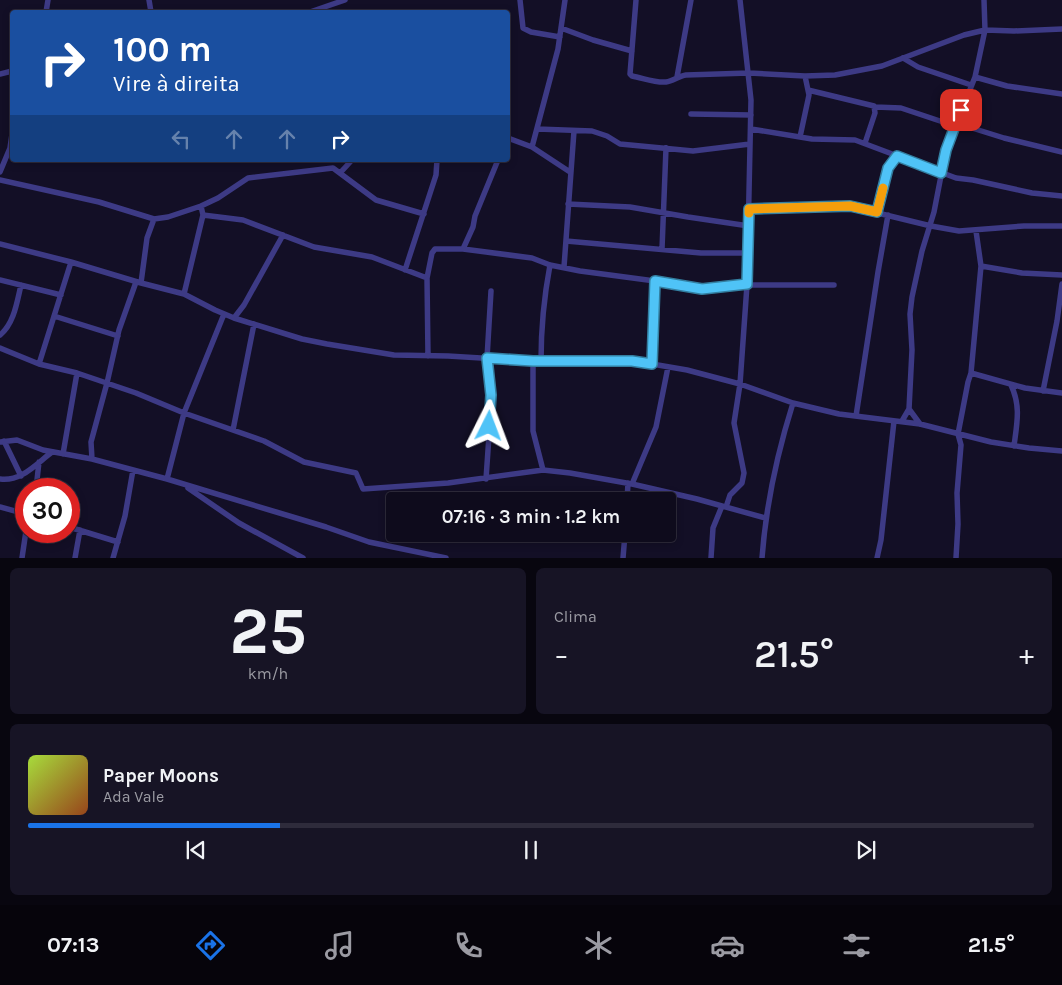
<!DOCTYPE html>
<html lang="pt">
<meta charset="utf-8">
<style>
:root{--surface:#0e0b1c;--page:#171425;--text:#f1f3f6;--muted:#9b9ba3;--line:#2e2b3b;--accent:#1a73e8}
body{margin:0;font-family:Karla,sans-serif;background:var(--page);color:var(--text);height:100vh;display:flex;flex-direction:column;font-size:19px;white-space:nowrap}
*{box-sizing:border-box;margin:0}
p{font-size:16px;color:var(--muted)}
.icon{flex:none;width:28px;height:28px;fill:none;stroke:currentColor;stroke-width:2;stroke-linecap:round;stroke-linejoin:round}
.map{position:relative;height:558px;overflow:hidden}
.side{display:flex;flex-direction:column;gap:10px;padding:10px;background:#08060f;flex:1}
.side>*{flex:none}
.hud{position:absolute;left:10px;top:10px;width:500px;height:152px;border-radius:5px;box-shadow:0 2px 8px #0003,0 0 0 1px var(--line);background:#1a4fa0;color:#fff;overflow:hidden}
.speed{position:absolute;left:15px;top:478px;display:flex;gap:10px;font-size:25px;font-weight:700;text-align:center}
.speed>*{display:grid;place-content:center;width:65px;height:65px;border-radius:50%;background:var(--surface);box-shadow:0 2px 8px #0003,0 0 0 1px var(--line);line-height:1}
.speed .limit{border:8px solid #d22;background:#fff;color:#111}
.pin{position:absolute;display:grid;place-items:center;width:42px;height:42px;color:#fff;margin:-21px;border-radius:10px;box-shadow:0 2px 8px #0006}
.me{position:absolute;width:55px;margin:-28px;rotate:3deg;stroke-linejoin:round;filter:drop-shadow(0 0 4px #0008)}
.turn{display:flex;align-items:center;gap:18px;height:105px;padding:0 20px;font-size:22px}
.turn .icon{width:65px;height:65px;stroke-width:2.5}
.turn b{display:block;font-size:35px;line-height:42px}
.lanes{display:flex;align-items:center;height:48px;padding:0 20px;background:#0003;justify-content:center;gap:25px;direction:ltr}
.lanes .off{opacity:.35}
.big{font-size:38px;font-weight:600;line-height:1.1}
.side .widget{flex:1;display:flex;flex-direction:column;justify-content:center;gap:8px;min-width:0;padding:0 18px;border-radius:8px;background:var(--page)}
.side .dial{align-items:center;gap:0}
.dial b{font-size:65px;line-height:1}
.song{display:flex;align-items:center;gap:15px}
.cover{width:60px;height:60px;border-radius:8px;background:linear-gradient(135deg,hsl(80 70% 55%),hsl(20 70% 35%))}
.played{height:5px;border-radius:2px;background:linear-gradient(90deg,var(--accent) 25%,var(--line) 25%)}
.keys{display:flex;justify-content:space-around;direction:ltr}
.heat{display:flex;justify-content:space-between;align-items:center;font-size:28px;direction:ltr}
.side .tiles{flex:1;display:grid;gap:10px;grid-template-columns:1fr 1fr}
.widget:last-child{grid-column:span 2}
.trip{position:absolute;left:386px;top:492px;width:290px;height:50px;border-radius:5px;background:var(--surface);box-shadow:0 2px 8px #0003,0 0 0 1px var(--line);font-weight:600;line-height:50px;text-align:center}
.menu{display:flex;height:80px;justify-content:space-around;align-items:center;background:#06040b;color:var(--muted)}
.menu .icon{width:35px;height:35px}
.menu .on{color:var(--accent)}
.menu b{font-size:22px;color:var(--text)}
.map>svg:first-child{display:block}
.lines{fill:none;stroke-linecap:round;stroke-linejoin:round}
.minor{stroke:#3d3a85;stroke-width:5.5}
.route-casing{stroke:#337fa1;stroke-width:12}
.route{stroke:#4fc3f7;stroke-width:9}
.slow{stroke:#f59e0b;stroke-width:9}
</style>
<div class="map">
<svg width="1062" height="558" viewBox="0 0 1062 558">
<rect width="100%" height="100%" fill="#130f26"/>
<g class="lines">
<!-- minor -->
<path class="minor" d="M149,0l2,12
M520,0l3,28 8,4 29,5
M636,0l-6,74 2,2c11,2 23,7 34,6 7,-1 13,-6 20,-7l63,-2 56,3 30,-1 47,-9 82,-31 21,-5 29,1 48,-2
M46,12l2,-12
M310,12l35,-12
M561,28l32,12 39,11
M903,58l15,9 53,18
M0,74l12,-3
M677,77l14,-77
M975,77l32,9 55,8
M808,90l66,16 1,7 -10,30
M875,107l26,1 54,18
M691,114l60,1
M956,123l48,15 58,14
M537,129l55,2 15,5 13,8 73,7 57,-7
M751,129l61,10 43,1 101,38 17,2 59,13 30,3
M800,137l9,-42 -4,-19
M508,138l24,9 38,25
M532,147l26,-98 7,-49
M0,172l10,-24 2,-14
M340,173l12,-13
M0,180l99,22 55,17 14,-2 33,-11 17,-8 30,-20 85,-10 43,32 48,14
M568,204l62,3 58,10 61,9
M749,209l100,-3 82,20 28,5 65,-5h38
M877,212l11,-44 9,-12
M203,215l40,5 71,27 58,10 55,21
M566,241l135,12h47
M0,244l71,18 70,21 43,11 31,16 19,8 68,21 25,5 67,11 54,1 85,5h99l20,3 35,6 53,14 53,19 46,11 81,10 71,18 38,6 33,3
M463,249l10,-22 2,-11 23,-56
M662,249l4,-101
M981,266l41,7 40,2
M564,267l10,-136
M405,270l31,-95 1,-15
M0,280l61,15
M141,283l6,-45 7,-19
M184,294l19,-79 -2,-9
M54,316l64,20
M234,318l10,-13 39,-70
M0,335c14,-11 17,-33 21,-50
M0,348l39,16 38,9 59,20 48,20 80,28 40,21 52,11 7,16 85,-6 95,-13 27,3 62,11 65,15 68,19
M428,356l-1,-78 5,-25 3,-4h28l69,9 18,7 30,6 75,10 39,8 26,-1 27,-3h87
M533,361v70l10,39
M541,361c0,-33 3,-64 9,-96
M39,364l32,-102
M652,364l3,-83
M971,373l54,15 37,5
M1011,385c10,21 6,38 3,61
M1043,391l14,-70 5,-37
M909,409l11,15
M856,416l22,-144 10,-57
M902,421l7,-12 3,-59 -2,-36 2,-17 10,-46 12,-39 12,-62 29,-73 10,-47 -1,-30
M233,430l21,-106
M4,441l17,35
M0,442l17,-2 26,10 49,9 75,20 159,48 43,15 77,16
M63,454l14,-81
M92,459l-1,-17 16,-59 12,-53 17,-48
M0,479c21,3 36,-15 52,-27
M167,479l17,-66 40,-99
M486,479l5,-72 -4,-49 4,-67
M632,484l24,-57 12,-60
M188,488l51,35 64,35
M36,489l3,-27
M627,501l1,-18
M0,507l26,7
M726,507l4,-12 12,-12 2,-10 -10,-50 6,-39 7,-99 4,-185 -11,-100
M69,527l49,15
M22,558l4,-27
M75,558l5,-28
M113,558l12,-42 8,-46
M623,558l2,-24
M711,558l2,-30 9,-22
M762,558c4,-54 15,-104 31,-155
M877,558l4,-18 13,-119
M956,558l2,-34 -1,-31 4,-48 -3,-11 10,-52 3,-9 10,-107 -5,-35"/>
</g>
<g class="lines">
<!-- route casing -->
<g class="route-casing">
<path id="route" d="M489,426l2,-31 -4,-37 46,3h99l20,3 3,-83 47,8 45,-5 2,-75 101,-3 27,6 11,-44 9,-12 44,17 5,-23 15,-40"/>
</g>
<!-- route -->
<use href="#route" class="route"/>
<!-- slow -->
<path class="slow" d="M749,213v-4l101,-3 27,6 6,-24"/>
</g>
</svg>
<div class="speed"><div class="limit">30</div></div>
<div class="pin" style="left:961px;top:110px;background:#d93025"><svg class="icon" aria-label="arrive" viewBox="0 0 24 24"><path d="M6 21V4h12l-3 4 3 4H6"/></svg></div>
<svg class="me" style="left:489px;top:426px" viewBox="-20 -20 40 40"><path d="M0-17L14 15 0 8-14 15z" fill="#4fc3f7" stroke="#fff" stroke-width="4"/></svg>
<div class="trip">07:16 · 3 min · 1.2 km</div>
<div class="hud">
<div class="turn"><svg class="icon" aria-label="right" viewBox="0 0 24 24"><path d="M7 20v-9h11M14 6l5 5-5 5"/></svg><div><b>100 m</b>Vire à direita</div></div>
<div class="lanes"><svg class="icon off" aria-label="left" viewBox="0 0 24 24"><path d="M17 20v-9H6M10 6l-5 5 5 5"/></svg><svg class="icon off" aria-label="ahead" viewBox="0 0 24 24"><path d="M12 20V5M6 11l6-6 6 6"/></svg><svg class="icon off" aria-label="ahead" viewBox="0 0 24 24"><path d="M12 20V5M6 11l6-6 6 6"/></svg><svg class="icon" aria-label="right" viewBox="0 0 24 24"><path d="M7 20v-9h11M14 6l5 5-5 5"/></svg></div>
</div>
</div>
<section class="side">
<div class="tiles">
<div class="widget dial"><b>25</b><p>km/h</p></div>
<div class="widget"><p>Clima</p>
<div class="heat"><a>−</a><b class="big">21.5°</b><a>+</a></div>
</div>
<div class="widget">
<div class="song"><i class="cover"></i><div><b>Paper Moons</b><p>Ada Vale</p></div></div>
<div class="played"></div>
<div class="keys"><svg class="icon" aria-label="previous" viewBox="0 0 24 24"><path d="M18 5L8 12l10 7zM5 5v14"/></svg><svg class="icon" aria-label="pause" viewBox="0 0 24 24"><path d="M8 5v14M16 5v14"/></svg><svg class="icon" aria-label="next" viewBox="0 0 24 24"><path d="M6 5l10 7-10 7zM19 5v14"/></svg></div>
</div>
</div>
</section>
<nav class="menu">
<b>07:13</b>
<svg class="icon on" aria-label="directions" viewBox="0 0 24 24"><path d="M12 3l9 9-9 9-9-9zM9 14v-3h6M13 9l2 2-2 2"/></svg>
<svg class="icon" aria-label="music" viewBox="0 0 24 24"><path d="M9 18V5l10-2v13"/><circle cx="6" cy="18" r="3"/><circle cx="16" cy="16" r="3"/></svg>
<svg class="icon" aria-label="phone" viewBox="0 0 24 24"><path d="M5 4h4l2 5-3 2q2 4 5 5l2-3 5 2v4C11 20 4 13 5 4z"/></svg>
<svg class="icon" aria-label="climate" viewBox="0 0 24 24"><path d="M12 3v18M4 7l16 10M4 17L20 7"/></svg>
<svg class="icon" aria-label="car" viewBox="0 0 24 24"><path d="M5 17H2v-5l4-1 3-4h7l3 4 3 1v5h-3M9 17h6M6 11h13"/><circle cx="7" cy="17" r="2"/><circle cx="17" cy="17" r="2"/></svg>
<svg class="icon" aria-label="filters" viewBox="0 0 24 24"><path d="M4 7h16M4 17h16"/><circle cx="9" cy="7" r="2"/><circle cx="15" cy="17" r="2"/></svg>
<b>21.5°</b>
</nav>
